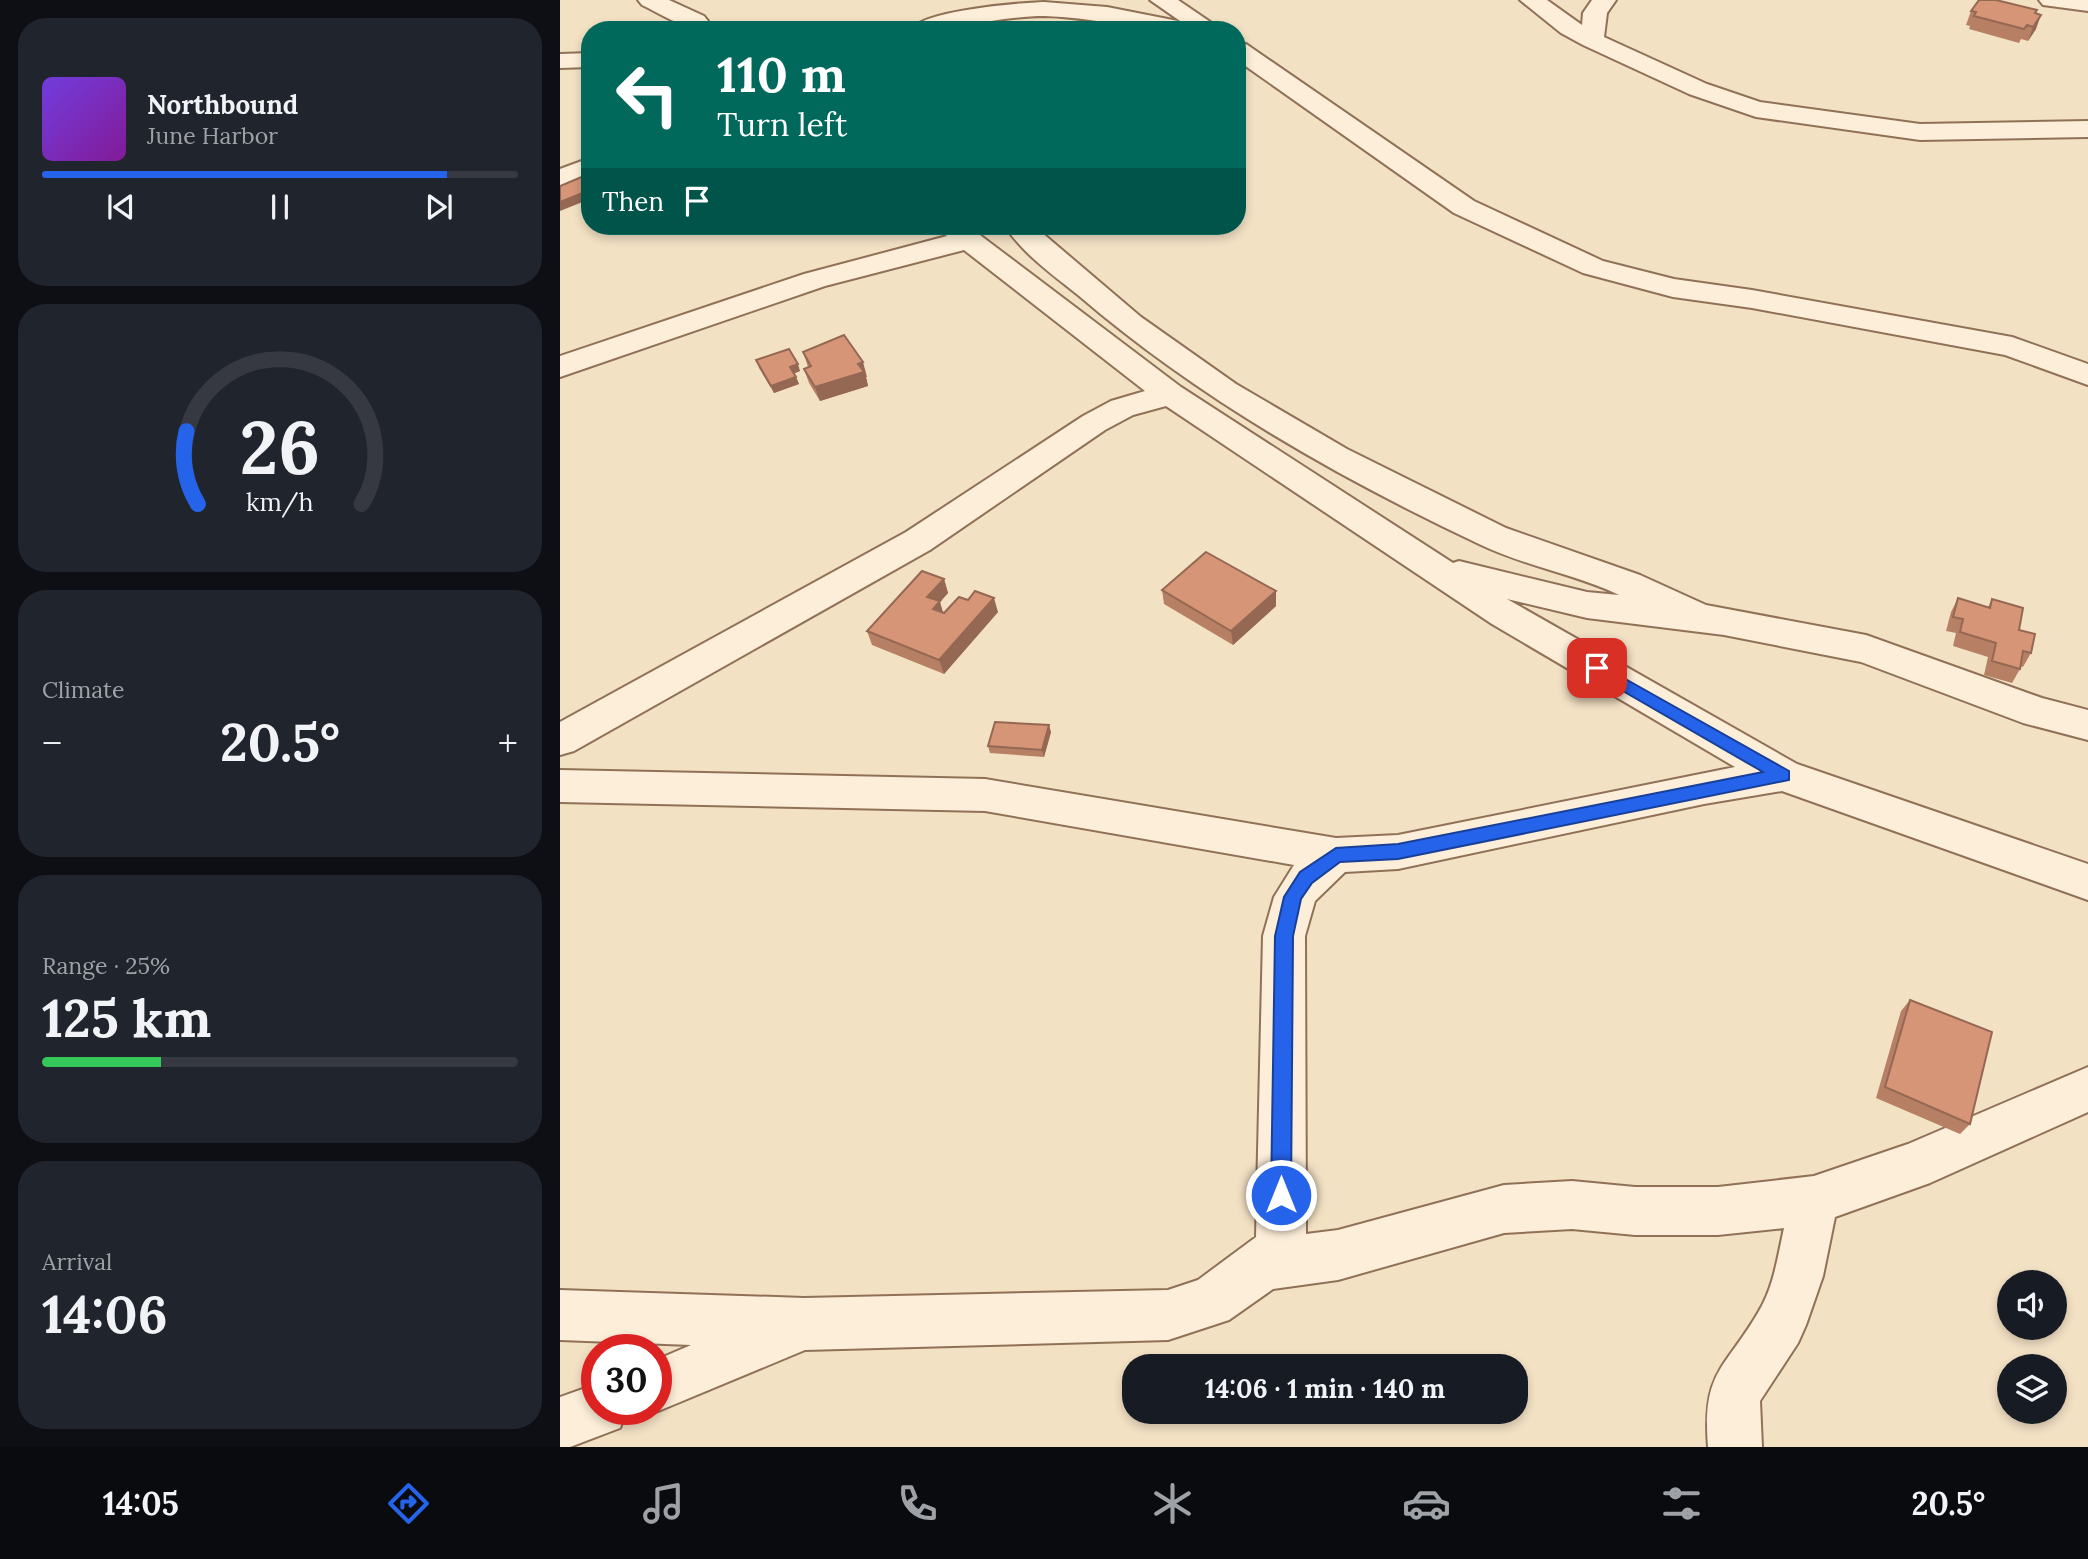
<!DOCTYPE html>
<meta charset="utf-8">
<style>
:root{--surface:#171b24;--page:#20242c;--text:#f1f3f6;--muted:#9ea1a6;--line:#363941;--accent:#2563eb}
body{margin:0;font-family:Lora,serif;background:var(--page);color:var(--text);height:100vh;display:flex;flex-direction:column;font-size:26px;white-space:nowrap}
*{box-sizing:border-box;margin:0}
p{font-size:23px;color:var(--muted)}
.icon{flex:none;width:38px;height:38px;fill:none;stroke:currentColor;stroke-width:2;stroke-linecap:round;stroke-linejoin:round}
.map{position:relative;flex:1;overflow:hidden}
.panel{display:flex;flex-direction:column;gap:18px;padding:18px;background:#0d0f14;width:560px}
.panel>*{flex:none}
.top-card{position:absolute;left:21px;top:21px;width:665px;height:214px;border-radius:28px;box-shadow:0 4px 10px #0003;background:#00695c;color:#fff;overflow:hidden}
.fabs{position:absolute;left:1437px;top:1270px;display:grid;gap:14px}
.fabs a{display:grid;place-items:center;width:70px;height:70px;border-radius:50%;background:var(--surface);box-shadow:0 4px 10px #0003;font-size:35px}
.speed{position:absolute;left:21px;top:1334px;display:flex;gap:14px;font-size:35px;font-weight:700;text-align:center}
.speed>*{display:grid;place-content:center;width:91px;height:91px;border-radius:50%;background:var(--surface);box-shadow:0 4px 10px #0003;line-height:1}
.speed .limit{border:10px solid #d22;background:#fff;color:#111}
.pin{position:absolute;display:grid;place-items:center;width:60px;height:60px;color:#fff;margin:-30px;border-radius:14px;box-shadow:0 4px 10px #0006}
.me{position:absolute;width:77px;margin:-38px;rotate:0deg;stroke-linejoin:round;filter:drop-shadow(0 0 5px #0008)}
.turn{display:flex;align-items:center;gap:24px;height:147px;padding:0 21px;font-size:32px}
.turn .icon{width:91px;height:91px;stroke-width:2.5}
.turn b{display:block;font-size:49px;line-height:60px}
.then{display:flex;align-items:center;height:66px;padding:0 21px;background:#0003;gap:14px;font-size:26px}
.big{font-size:52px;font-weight:700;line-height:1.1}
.panel .card{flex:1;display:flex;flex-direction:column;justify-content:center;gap:10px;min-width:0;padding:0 24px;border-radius:28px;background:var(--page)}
.panel .dial{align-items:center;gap:0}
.dial svg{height:182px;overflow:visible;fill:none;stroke:var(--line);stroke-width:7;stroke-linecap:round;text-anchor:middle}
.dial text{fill:var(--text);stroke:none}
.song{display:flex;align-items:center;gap:21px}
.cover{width:84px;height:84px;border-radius:10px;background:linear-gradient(135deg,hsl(260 70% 55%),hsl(290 70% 35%))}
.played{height:7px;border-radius:4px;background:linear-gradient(90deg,var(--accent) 85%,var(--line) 85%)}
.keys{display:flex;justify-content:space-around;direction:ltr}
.heat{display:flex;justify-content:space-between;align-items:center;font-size:38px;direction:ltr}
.charge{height:10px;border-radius:5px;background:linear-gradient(90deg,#34c759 25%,var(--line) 0)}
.trip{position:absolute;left:562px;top:1354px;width:406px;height:70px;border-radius:28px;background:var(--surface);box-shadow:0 4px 10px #0003;font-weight:700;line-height:70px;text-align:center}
.dock{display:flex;height:112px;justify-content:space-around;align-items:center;background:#090b0e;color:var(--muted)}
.dock .icon{width:49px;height:49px}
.dock .on{color:var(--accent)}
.dock b{font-size:32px;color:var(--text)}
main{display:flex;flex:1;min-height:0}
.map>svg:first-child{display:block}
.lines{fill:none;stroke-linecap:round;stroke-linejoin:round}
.minor-casing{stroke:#907158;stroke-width:4}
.minor{fill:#fceed8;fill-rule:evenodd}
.wall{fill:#b78065}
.shaded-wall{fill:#956853}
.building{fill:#d59576;stroke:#956853;stroke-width:2}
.route{fill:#2563eb;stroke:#184099;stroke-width:2}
</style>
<main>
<section class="panel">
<div class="card">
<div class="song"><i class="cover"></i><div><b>Northbound</b><p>June Harbor</p></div></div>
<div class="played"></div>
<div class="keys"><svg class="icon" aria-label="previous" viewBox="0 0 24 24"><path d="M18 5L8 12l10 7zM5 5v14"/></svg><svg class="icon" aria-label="pause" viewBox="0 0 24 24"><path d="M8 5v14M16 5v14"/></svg><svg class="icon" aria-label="next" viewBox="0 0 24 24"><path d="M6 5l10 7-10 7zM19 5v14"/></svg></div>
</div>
<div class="card dial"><svg viewBox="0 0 100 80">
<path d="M14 69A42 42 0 1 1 86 69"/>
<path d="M14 69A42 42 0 0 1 9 37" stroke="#2563eb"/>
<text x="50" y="56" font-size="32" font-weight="700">26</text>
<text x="50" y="72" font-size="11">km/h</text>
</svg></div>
<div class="card"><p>Climate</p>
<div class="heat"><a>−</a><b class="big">20.5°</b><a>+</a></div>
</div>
<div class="card"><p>Range · 25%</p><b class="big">125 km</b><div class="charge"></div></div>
<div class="card"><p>Arrival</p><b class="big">14:06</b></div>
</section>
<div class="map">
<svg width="1528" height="1447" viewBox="0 0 1528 1447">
<rect width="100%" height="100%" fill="#f3e1c4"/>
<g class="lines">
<!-- minor casing -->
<g class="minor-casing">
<path id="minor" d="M78,0h31l35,16 4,5 -4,5c-20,5 -44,-13 -62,-21z
M590,0h28l44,30h-29z
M960,0h27l35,25 1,-12 9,-13h24l-9,13 -3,24 103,47 53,18 160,22 168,-3v16l-168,3 -164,-23 -67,-23 -106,-49 -22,-12z
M1479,0h49v11l-45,-6z
M484,2l63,5 71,14 4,5 -3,4c-45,0 -89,-13 -134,-14 -46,0 -89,14 -135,14 14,-20 109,-27 134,-28z
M677,42l9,2 228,157 129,60 71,18 78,11 260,47 76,27v21l-83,-30 -253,-47 -79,-11 -90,-24 -129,-60 -217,-153z
M30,53v14l-30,1v-14z
M30,158v18l-30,11v-18z
M377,226h31l213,161 272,176 6,-2 128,31 32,3c-44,-21 -95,-29 -140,-51 -142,-67 -281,-146 -401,-249 -25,-20 -56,-42 -73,-69h29l107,91 95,67 111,65 159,79 134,47 66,30 160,30 176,63 46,12v30l-65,-17 -162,-61 -137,-27 -137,-17 -80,-19 290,165 291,100v36l-306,-109 -78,13 -306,65 -53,3 -30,29 -10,35 1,298 32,-4 166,-45 68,-4 63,6h83l96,-11 94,-32 180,-77v45l-158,71 -95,34 -12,59 -17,49 -8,18 -38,58 2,46h-54c-6,-77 17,-77 51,-136 15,-25 19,-56 25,-83l-66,7h-83l-63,-6 -68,4 -166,47 -65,9 -44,31 -61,20 -363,10 -149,62 -8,-3h8v-49l35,-15 -131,-5v-50l244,8 364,-8 30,-10 58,-43 7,-301 11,-39 20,-32 -309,-54 -425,-9v-32l425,9 351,59 62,-3 337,-68 -243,-143 -326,-218 -33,9 -28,15 -175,120 -356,201 -14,4v-33l346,-190 177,-116 28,-15 34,-10 -181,-141 -139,36 -265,91v-21l244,-82 143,-38z
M37,1384v25h30l-7,19 -50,19h-10v-50z"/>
</g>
<!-- minor -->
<use href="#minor" class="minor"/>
</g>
<!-- wall -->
<path class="wall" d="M1477,10l-2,4 1,15 -8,12 -7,-2 -2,4 -50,-14 1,-3 -4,-1 5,-14z
M243,352l64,25h-1l2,9 -48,15 -11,-18 -5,-14 4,-2z
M196,360l44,11 -6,2 5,11 -25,9 -15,-25z
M384,579l4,14 -8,9 3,11 55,-1 -54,62 -72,-29 -5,-14z
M602,590l114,16 -43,39 -69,-41z
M1398,598l30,9 4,-8 27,31 12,23 -8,14 -3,-1v3l-8,14 -28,-8 4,-18 -35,-11 3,-13 -10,-2 5,-19z
M491,732l-7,25 -54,-4 -2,-7z
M1350,1000l60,124 -10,10 -84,-36 25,-87z"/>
<!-- shaded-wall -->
<path class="shaded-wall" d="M1481,15l-5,14 -8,12 5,-14z
M30,190v9l-30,12v-9z
M303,362l4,15h-1l2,9 -48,15 -5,-14 43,-23z
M238,364l2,7 -7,3 -3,-7z
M236,377l3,7 -25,9 -3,-7z
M384,579l4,14 -8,9 4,14 -6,7 -11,-26z
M716,591v15l-43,39 -2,-14z
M434,598l4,14 -54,62 -5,-14z
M489,725l2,7 -7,25 -2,-7z"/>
<!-- building -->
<path class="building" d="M1419,0h17l41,10 -2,3 6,2 -8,12 -6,-2 -3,4 -50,-13 2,-4 -5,-1z
M24,176l6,5v9l-30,12v-16z
M284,335l19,27 -5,2 6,8 -49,15 -11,-18 7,-3 -8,-14z
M229,349l9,15 -8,3 6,10 -25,9 -15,-26z
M646,552l70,39 -45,40 -69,-41z
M362,571l22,8 -17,18 13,4 -7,8 11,4 15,-16 9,3 7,-9 19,7 -55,62 -72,-29z
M1398,598l32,10 2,-9 31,9 -4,22 16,4 -4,19 -8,-2 -3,18 -28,-8 4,-18 -36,-11 3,-13 -10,-2z
M435,722l54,3 -7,25 -54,-4z
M1350,1000l82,32 -22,92 -85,-37z"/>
<!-- route -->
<path class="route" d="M1037,663l192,108v9l-391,79 -58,3 -28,21 -11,16 -8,37 -2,259 -3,7 -7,3 -7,-3 -3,-7 4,-259 9,-39 16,-25 36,-24 62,-4 365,-72 -171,-99 -2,-5z"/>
</svg>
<div class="fabs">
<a><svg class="icon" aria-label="sound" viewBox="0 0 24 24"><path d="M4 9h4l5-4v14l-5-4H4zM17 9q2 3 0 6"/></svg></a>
<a><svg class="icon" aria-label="layers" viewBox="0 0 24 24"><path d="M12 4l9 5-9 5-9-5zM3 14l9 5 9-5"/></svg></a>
</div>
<div class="speed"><div class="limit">30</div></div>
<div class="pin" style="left:1037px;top:668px;background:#d93025"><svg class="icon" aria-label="arrive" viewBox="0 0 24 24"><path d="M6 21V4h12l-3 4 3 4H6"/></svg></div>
<svg class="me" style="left:721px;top:1195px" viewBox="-20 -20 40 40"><circle r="17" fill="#2563eb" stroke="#fff" stroke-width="3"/><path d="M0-11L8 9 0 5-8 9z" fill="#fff"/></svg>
<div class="trip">14:06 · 1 min · 140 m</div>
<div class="top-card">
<div class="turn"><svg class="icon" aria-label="left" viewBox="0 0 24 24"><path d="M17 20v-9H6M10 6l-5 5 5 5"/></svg><div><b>110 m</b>Turn left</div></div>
<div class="then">Then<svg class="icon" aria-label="arrive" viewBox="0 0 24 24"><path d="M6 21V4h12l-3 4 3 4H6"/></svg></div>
</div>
</div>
</main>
<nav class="dock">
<b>14:05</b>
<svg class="icon on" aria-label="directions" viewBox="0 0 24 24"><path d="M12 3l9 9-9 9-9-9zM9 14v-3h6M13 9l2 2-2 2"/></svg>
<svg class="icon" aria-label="music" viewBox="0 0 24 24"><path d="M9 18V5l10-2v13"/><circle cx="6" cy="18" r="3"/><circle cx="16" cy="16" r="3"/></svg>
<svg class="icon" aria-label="phone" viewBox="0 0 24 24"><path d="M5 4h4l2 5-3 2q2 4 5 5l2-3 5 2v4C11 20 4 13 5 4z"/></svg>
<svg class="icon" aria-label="climate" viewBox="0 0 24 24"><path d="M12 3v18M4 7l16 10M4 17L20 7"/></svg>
<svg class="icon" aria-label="car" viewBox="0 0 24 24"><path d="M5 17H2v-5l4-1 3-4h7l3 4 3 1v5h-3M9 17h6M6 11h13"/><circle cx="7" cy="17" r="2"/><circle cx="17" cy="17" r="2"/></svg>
<svg class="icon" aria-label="filters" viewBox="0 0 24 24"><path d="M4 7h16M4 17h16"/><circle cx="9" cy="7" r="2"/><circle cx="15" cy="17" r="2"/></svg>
<b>20.5°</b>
</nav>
